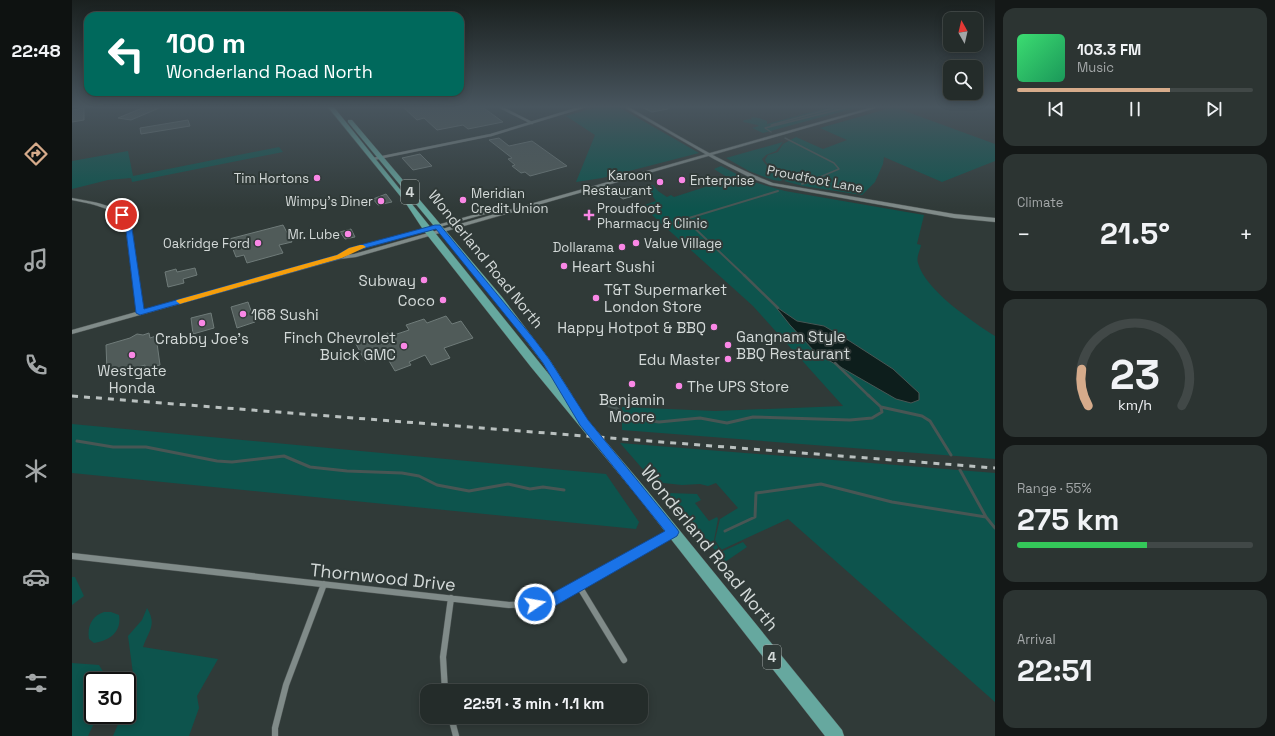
<!DOCTYPE html>
<meta charset="utf-8">
<style>
:root{--surface:#242c2a;--page:#2c3432;--text:#f1f3f6;--muted:#a3a7a8;--line:#414847;--accent:#d6ab8b}
body{margin:0;font-family:"Space Grotesk",sans-serif;background:var(--page);color:var(--text);height:100vh;display:flex;flex-direction:column;font-size:15px;white-space:nowrap}
*{box-sizing:border-box;margin:0}
p{font-size:13px;color:var(--muted)}
.icon{flex:none;width:22px;height:22px;fill:none;stroke:currentColor;stroke-width:2;stroke-linecap:round;stroke-linejoin:round}
.map{position:relative;flex:1;overflow:hidden}
.sheet{display:flex;flex-direction:column;gap:8px;padding:8px;background:#141817;width:280px}
.sheet>*{flex:none}
.banner{position:absolute;left:12px;top:12px;width:380px;height:84px;border-radius:12px;box-shadow:0 2px 10px #0003,0 0 0 1px var(--line);background:#00695c;color:#fff;overflow:hidden}
.needle{width:26px;rotate:352deg}
.controls{position:absolute;left:871px;top:12px;display:grid;gap:8px}
.controls a{display:grid;place-items:center;width:40px;height:40px;border-radius:8px;background:var(--surface);box-shadow:0 2px 10px #0003,0 0 0 1px var(--line);font-size:20px}
.speed{position:absolute;left:12px;top:672px;display:flex;gap:8px;font-size:20px;font-weight:700;text-align:center}
.speed>*{display:grid;place-content:center;width:52px;height:52px;border-radius:50%;background:var(--surface);box-shadow:0 2px 10px #0003,0 0 0 1px var(--line);line-height:1}
.speed .limit{border:2px solid #111;border-radius:6px;background:#fff;color:#111}
.pin{position:absolute;display:grid;place-items:center;width:34px;height:34px;color:#fff;margin:-17px;border:2px solid #fff;border-radius:50%;box-shadow:0 1px 4px #0007}
.me{position:absolute;width:44px;margin:-22px;rotate:78deg;stroke-linejoin:round;filter:drop-shadow(0 0 3px #0008)}
.turn{display:flex;align-items:center;gap:14px;height:84px;padding:0 16px;font-size:18px}
.turn .icon{width:52px;height:52px;stroke-width:2.5}
.turn b{display:block;font-size:28px;line-height:34px}
.big{font-size:30px;font-weight:700;line-height:1.1}
.sheet .card{flex:1;display:flex;flex-direction:column;justify-content:center;gap:6px;min-width:0;padding:0 14px;border-radius:12px;background:var(--page)}
.sheet .dial{align-items:center;gap:0}
.dial svg{height:104px;overflow:visible;fill:none;stroke:var(--line);stroke-width:7;stroke-linecap:round;text-anchor:middle}
.dial text{fill:var(--text);stroke:none}
.song{display:flex;align-items:center;gap:12px}
.cover{width:48px;height:48px;border-radius:6px;background:linear-gradient(135deg,hsl(140 70% 55%),hsl(150 70% 35%))}
.played{height:4px;border-radius:2px;background:linear-gradient(90deg,var(--accent) 65%,var(--line) 65%)}
.keys{display:flex;justify-content:space-around;direction:ltr}
.heat{display:flex;justify-content:space-between;align-items:center;font-size:22px;direction:ltr}
.charge{height:6px;border-radius:3px;background:linear-gradient(90deg,#34c759 55%,var(--line) 0)}
.trip{position:absolute;left:348px;top:684px;width:228px;height:40px;border-radius:12px;background:var(--surface);box-shadow:0 2px 10px #0003,0 0 0 1px var(--line);font-weight:700;line-height:40px;text-align:center}
main{display:flex;flex:1;min-height:0}
.dock{display:flex;flex-direction:column;width:72px;justify-content:space-around;align-items:center;background:#0e1211;color:var(--muted)}
.dock .icon{width:28px;height:28px}
.dock .active{color:var(--accent)}
.dock b{font-size:18px;color:var(--text)}
.map>svg:first-child{display:block}
.green{fill:#0d544d}
.water{fill:#0d1e1c;stroke:#485654}
.lines{fill:none;stroke-linecap:round;stroke-linejoin:round}
.stream-far3{stroke:#485654;stroke-width:1.5}
.stream-far2{stroke:#485654;stroke-width:2}
.stream-far1{stroke:#485654;stroke-width:2.5}
.stream{stroke:#485654;stroke-width:3}
.building{fill:#505b59;stroke:#6f7b79}
.minor-far2-casing{stroke:#505857;stroke-width:3}
.minor-far1-casing{stroke:#505857;stroke-width:5.5}
.minor-casing{stroke:#505857;stroke-width:7}
.tertiary-casing{stroke:#505857;stroke-width:1}
.secondary-casing{stroke:#505857;stroke-width:1}
.primary-casing{stroke:#505857;stroke-width:1}
.minor-far2{stroke:#808b89;stroke-width:2.5}
.minor-far1{stroke:#808b89;stroke-width:4.5}
.minor{stroke:#808b89;stroke-width:6}
.tertiary{fill:#808b89;fill-rule:evenodd}
.secondary{fill:#808b89;fill-rule:evenodd}
.primary{fill:#66a89f;fill-rule:evenodd}
.rail{stroke:#b9c0bf;stroke-width:3;stroke-dasharray:6 6;stroke-linecap:butt}
.route{fill:#1a73e8;stroke:#114b97}
.slow{fill:#f59e0b}
.poi-dot{fill:#fa87e6;stroke:#303a38;stroke-width:1.5}
.labels{text-anchor:middle;dominant-baseline:central;stroke-width:4;stroke-linejoin:round;paint-order:stroke}
.far-poi-label{font-size:13px;fill:#d3d9d8;stroke:#303a38;text-anchor:end}
.far-street-label{font-size:13px;fill:#d3d9d8;stroke:#303a38}
.shield{fill:#303a38;stroke:#a2a9a8;stroke-width:1}
.shield-label{font-size:14px;font-weight:bold;fill:#d3d9d8}
.street-label{font-size:15px;fill:#d3d9d8;stroke:#303a38}
.poi-label{font-size:15px;fill:#d3d9d8;stroke:#303a38;text-anchor:start}
.near-street-label{font-size:18px;fill:#d3d9d8;stroke:#303a38}
</style>
<main>
<nav class="dock">
<b>22:48</b>
<svg class="icon active" aria-label="directions" viewBox="0 0 24 24"><path d="M12 3l9 9-9 9-9-9zM9 14v-3h6M13 9l2 2-2 2"/></svg>
<svg class="icon" aria-label="music" viewBox="0 0 24 24"><path d="M9 18V5l10-2v13"/><circle cx="6" cy="18" r="3"/><circle cx="16" cy="16" r="3"/></svg>
<svg class="icon" aria-label="phone" viewBox="0 0 24 24"><path d="M5 4h4l2 5-3 2q2 4 5 5l2-3 5 2v4C11 20 4 13 5 4z"/></svg>
<svg class="icon" aria-label="climate" viewBox="0 0 24 24"><path d="M12 3v18M4 7l16 10M4 17L20 7"/></svg>
<svg class="icon" aria-label="car" viewBox="0 0 24 24"><path d="M5 17H2v-5l4-1 3-4h7l3 4 3 1v5h-3M9 17h6M6 11h13"/><circle cx="7" cy="17" r="2"/><circle cx="17" cy="17" r="2"/></svg>
<svg class="icon" aria-label="filters" viewBox="0 0 24 24"><path d="M4 7h16M4 17h16"/><circle cx="9" cy="7" r="2"/><circle cx="15" cy="17" r="2"/></svg>
</nav>
<div class="map">
<svg width="923" height="736" viewBox="0 0 923 736">
<rect width="100%" height="100%" fill="#303a38"/>
<!-- green -->
<path class="green" d="M527,106h18l82,47 -97,25 -26,4 19,-47 -29,-19z
M762,106h16l5,2 -92,25 -11,-5 7,-2 -1,-1 -15,-3 1,-2 8,-1 -1,-2 8,1 8,3v3z
M822,107l101,37v17l-53,21 -58,-25 -1,7 -8,18 -13,13 -59,-9 -19,-5 13,-6c-11,-3 -27,-4 -32,-15l3,-5 10,-3 5,-8 13,-7 27,12 24,-9 -27,-12z
M711,142l-7,9 -10,4 -4,4c6,12 21,14 32,17l-14,5 -7,-1 -24,-9 -23,-13z
M207,147l4,5 -151,30 -1,-4 -23,2 -36,9v-28l56,-10 5,25z
M649,166l29,15 35,10 139,24 -7,29 4,1c-1,6 -5,12 -3,18 7,27 55,59 77,73v123l-373,-29v-23l93,4 128,-5 -90,-100 -111,-100 14,-5 -7,-10 -6,-3 10,-3 5,6 9,6 4,-2 3,2 56,-18 -16,-10z
M0,424l534,50 33,48 -3,7 -564,-56z
M548,443l375,30v229l-207,-183 -67,31 -6,-10 5,-21 18,-11 -22,-25 -8,3 -8,-2 -18,1 -28,-3z
M596,493l29,1 4,6 -6,3 14,18 8,-4 1,2 -4,21 7,12 22,-10 4,5 -22,15z
M0,577h3l9,19 -12,9z
M75,608c10,17 2,22 -4,39l75,12 -21,37 2,12 -10,28h-76l9,-21h5v-11l7,-23 -6,-45 14,-16z
M32,612h7l8,3c3,17 -10,26 -25,28l-5,-4c-2,-13 3,-23 15,-27z
M0,663l27,2 10,16h-16v34h5l-10,21h-16z"/>
<!-- water -->
<path class="water" d="M703,306l22,15 27,5 24,14 45,29 26,24v7l-8,3 -15,-4 -80,-46 -26,-28z"/>
<g class="lines">
<!-- stream-far3 -->
<path class="stream-far3" d="M700,126l-1,-1 70,-19
M699,132l-6,-4 88,-22
M713,138l49,25 5,6 -31,13"/>
<!-- stream-far2 -->
<path class="stream-far2" d="M730,184l9,-3
M673,276l-58,-55 2,-3 89,-27"/>
<!-- stream-far1 -->
<path class="stream-far1" d="M672,275l34,33
M763,363l34,33"/>
<!-- stream -->
<path class="stream" d="M796,395l13,12 41,9 8,5 21,34
M530,404l14,4 14,10 29,4 41,-4 27,5 26,-6 97,3 22,-2 10,-6 -1,-4
M5,441l36,6h33l71,14 15,1 52,-6 26,11 37,4 55,2 17,3 18,9 32,6 39,-7 22,5 13,-2 21,3
M888,470l26,47 9,11
M653,531l30,-14 1,-24 65,-9 71,18 94,15"/>
</g>
<!-- building -->
<path class="building" d="M75,106h17l-33,14 -13,-2z
M330,106h79l22,16 -35,7 -5,-4 -26,5 -13,-12 -7,2z
M567,106h29v3l-16,3z
M12,108v12l-12,2v-12z
M116,120l2,6 -49,8 -1,-6z
M427,138l10,8 23,-5 35,25 -37,10 -5,-4 -4,1 -9,-7 3,-1 -7,-6 4,-1 -23,-18z
M348,154l12,12 -19,4 -11,-12z
M552,187h5l11,7 -17,5 -11,-8z
M314,194l6,8 -14,3 -5,-6z
M211,225l9,17 -13,3 4,8 -36,10 -3,-8 -8,2 -7,-18z
M279,229l4,8 -10,2 -5,-7z
M123,268l2,7 -14,4 1,4 -16,4 -3,-15 11,-3 1,3z
M176,302l7,20 -18,6 -6,-21z
M139,313l3,15 -21,6 -2,-16z
M374,316l6,8 9,-3 12,17 -29,10 6,10 -19,7 -6,-10 -16,7 2,3 -16,6 -10,-17 -20,7 -9,-17 32,-11 3,3 18,-6 -3,-5 18,-6 3,4z
M77,333l1,5 6,-2 4,29 -15,4v-4l-27,8 -1,-5 -10,3 -1,-26 24,-7 7,-4 6,1z"/>
<g class="lines">
<!-- minor-far2 casing -->
<g class="minor-far2-casing">
<path id="minor-far2" d="M426,106l34,17
M301,159l118,-24 95,-29"/>
</g>
<!-- minor-far1 casing -->
<g class="minor-far1-casing">
<path id="minor-far1" d="M576,546l24,-13"/>
</g>
<!-- minor casing -->
<g class="minor-casing">
<path id="minor" d="M0,556l437,49 39,-2 102,-58
M507,586l45,74
M373,691l-2,-34 8,-59
M379,717l5,19
M203,736v-8l11,-43 38,-101"/>
</g>
<!-- tertiary casing -->
<g class="tertiary-casing">
<path id="tertiary" d="M550,106h5c48,27 94,57 146,77l181,31 41,4v4l-41,-4 -184,-33 -19,-7 -37,-19z
M0,198c21,4 44,6 59,24l12,91 -1,1 -2,1 -3,-2 -12,-91c-14,-15 -33,-18 -53,-22z"/>
</g>
<!-- secondary casing -->
<g class="secondary-casing">
<path id="secondary" d="M804,106h7l-527,151 -16,2 -268,75v-4l267,-75 1,-1 10,-5 134,-37 5,1 -135,38 -6,4 6,-1z"/>
</g>
<!-- primary casing -->
<g class="primary-casing">
<path id="primary" d="M255,106h6l218,271 -8,-14 -47,-62 -148,-179v-2h4l150,177 47,62 23,36 -3,3 77,91 196,241 2,6h-19l-187,-239 -107,-130 -107,-136 -19,-29z"/>
</g>
<!-- minor-far2 -->
<use href="#minor-far2" class="minor-far2"/>
<!-- minor-far1 -->
<use href="#minor-far1" class="minor-far1"/>
<!-- minor -->
<use href="#minor" class="minor"/>
<!-- tertiary -->
<use href="#tertiary" class="tertiary"/>
<!-- secondary -->
<use href="#secondary" class="secondary"/>
<!-- primary -->
<use href="#primary" class="primary"/>
<!-- rail -->
<path class="rail" d="M0,396l923,72"/>
</g>
<!-- sky -->
<linearGradient id="sky" x2="0" y2="1"><stop stop-color="#1a201f"/><stop offset="0.51" stop-color="#48555e"/><stop offset="1" stop-color="#48555e" stop-opacity="0"/></linearGradient>
<rect width="923" height="209" fill="url(#sky)"/>
<!-- route -->
<path class="route" d="M48,213h5l6,9 13,87 193,-54 12,-7 86,-23h5l94,114 15,20 39,61 89,109 2,3 -2,4 -124,71 -18,3 -4,-2 -2,-4 2,-5 16,-3 118,-65 -85,-106 -37,-62 -15,-20 -92,-114 -82,22 -12,7 -202,57 -4,-2 -11,-91 -6,-7z"/>
<!-- slow -->
<path class="slow" d="M288,245h3l3,2 -24,11 -159,45 -3,1 -4,-3 1,-1 160,-45 12,-7z"/>
<!-- markers -->
<g class="poi-dot">
<circle cx="245" cy="178" r="4"/>
<circle cx="610" cy="180" r="4"/>
<circle cx="588" cy="182" r="4"/>
<circle cx="391" cy="200" r="4"/>
<circle cx="309" cy="201" r="4"/>
<path d="M515 209h4v4h4v4h-4v4h-4v-4h-4v-4h4z"/>
<circle cx="276" cy="234" r="4"/>
<circle cx="186" cy="243" r="4"/>
<circle cx="564" cy="243" r="4"/>
<circle cx="550" cy="247" r="4"/>
<circle cx="492" cy="266" r="4"/>
<circle cx="352" cy="280" r="4"/>
<circle cx="524" cy="298" r="4"/>
<circle cx="371" cy="300" r="4"/>
<circle cx="171" cy="314" r="4"/>
<circle cx="130" cy="323" r="4"/>
<circle cx="642" cy="327" r="4"/>
<circle cx="656" cy="345" r="4"/>
<circle cx="332" cy="346" r="4"/>
<circle cx="60" cy="355" r="4"/>
<circle cx="656" cy="359" r="4"/>
<circle cx="560" cy="384" r="4"/>
<circle cx="607" cy="386" r="4"/>
</g>
<g class="labels">
<!-- far-poi labels -->
<g class="far-poi-label">
<text x="580" y="175">Karoon<tspan x="580" dy="15">Restaurant</tspan></text>
<text x="237" y="178">Tim Hortons</text>
<text x="618" y="180" text-anchor="start">Enterprise</text>
<text x="399" y="193" text-anchor="start">Meridian<tspan x="399" dy="15">Credit Union</tspan></text>
<text x="301" y="201">Wimpy's Diner</text>
<text x="525" y="208" text-anchor="start">Proudfoot<tspan x="525" dy="15">Pharmacy &amp; Clinic</tspan></text>
<text x="268" y="234">Mr. Lube</text>
<text x="178" y="243">Oakridge Ford</text>
<text x="572" y="243" text-anchor="start">Value Village</text>
<text x="542" y="247">Dollarama</text>
</g>
<!-- far-street labels -->
<g class="far-street-label">
<text transform="translate(743 179) rotate(11)">Proudfoot Lane</text>
</g>
<!-- shield labels -->
<g class="shield">
<rect x="329" y="180" width="18" height="24" rx="3"/>
<rect x="691" y="645" width="18" height="24" rx="3"/>
</g>
<g class="shield-label">
<text x="338" y="192">4</text>
<text x="700" y="657">4</text>
</g>
<!-- street labels -->
<g class="street-label">
<text transform="translate(414 259) rotate(51)">Wonderland Road North</text>
</g>
<!-- poi labels -->
<g class="poi-label">
<text x="500" y="266">Heart Sushi</text>
<text x="344" y="280" text-anchor="end">Subway</text>
<text x="532" y="289">T&amp;T Supermarket<tspan x="532" dy="17">London Store</tspan></text>
<text x="363" y="300" text-anchor="end">Coco</text>
<text x="179" y="314">168 Sushi</text>
<text x="634" y="327" text-anchor="end">Happy Hotpot &amp; BBQ</text>
<text x="664" y="336">Gangnam Style<tspan x="664" dy="17">BBQ Restaurant</tspan></text>
<text x="324" y="337" text-anchor="end">Finch Chevrolet<tspan x="324" dy="17">Buick GMC</tspan></text>
<text x="130" y="338" text-anchor="middle">Crabby Joe's</text>
<text x="648" y="359" text-anchor="end">Edu Master</text>
<text x="60" y="370" text-anchor="middle">Westgate<tspan x="60" dy="17">Honda</tspan></text>
<text x="615" y="386">The UPS Store</text>
<text x="560" y="399" text-anchor="middle">Benjamin<tspan x="560" dy="17">Moore</tspan></text>
</g>
<!-- near-street labels -->
<g class="near-street-label">
<text transform="translate(638 548) rotate(51)">Wonderland Road North</text>
<text transform="translate(311 577) rotate(6)">Thornwood Drive</text>
</g>
</g>
</svg>
<div class="controls">
<a><svg class="needle" viewBox="-14 -14 28 28"><path d="M0-13l5 13h-10z" fill="#e53935"/><path d="M0 13l5-13h-10z" fill="#a3a7a8"/></svg></a>
<a><svg class="icon" aria-label="search" viewBox="0 0 24 24"><circle cx="10" cy="10" r="6"/><path d="M15 15l6 6"/></svg></a>
</div>
<div class="speed"><div class="limit">30</div></div>
<div class="pin" style="left:50px;top:215px;background:#d93025"><svg class="icon" aria-label="arrive" viewBox="0 0 24 24"><path d="M6 21V4h12l-3 4 3 4H6"/></svg></div>
<svg class="me" style="left:463px;top:604px" viewBox="-20 -20 40 40"><circle r="17" fill="#1a73e8" stroke="#fff" stroke-width="3"/><path d="M0-11L8 9 0 5-8 9z" fill="#fff"/></svg>
<div class="trip">22:51 · 3 min · 1.1 km</div>
<div class="banner">
<div class="turn"><svg class="icon" aria-label="left" viewBox="0 0 24 24"><path d="M17 20v-9H6M10 6l-5 5 5 5"/></svg><div><b>100 m</b>Wonderland Road North</div></div>
</div>
</div>
<section class="sheet">
<div class="card">
<div class="song"><i class="cover"></i><div><b>103.3 FM</b><p>Music</p></div></div>
<div class="played"></div>
<div class="keys"><svg class="icon" aria-label="previous" viewBox="0 0 24 24"><path d="M18 5L8 12l10 7zM5 5v14"/></svg><svg class="icon" aria-label="pause" viewBox="0 0 24 24"><path d="M8 5v14M16 5v14"/></svg><svg class="icon" aria-label="next" viewBox="0 0 24 24"><path d="M6 5l10 7-10 7zM19 5v14"/></svg></div>
</div>
<div class="card"><p>Climate</p>
<div class="heat"><a>−</a><b class="big">21.5°</b><a>+</a></div>
</div>
<div class="card dial"><svg viewBox="0 0 100 80">
<path d="M14 69A42 42 0 1 1 86 69"/>
<path d="M14 69A42 42 0 0 1 9 41" stroke="#d6ab8b"/>
<text x="50" y="56" font-size="32" font-weight="700">23</text>
<text x="50" y="72" font-size="11">km/h</text>
</svg></div>
<div class="card"><p>Range · 55%</p><b class="big">275 km</b><div class="charge"></div></div>
<div class="card"><p>Arrival</p><b class="big">22:51</b></div>
</section>
</main>
